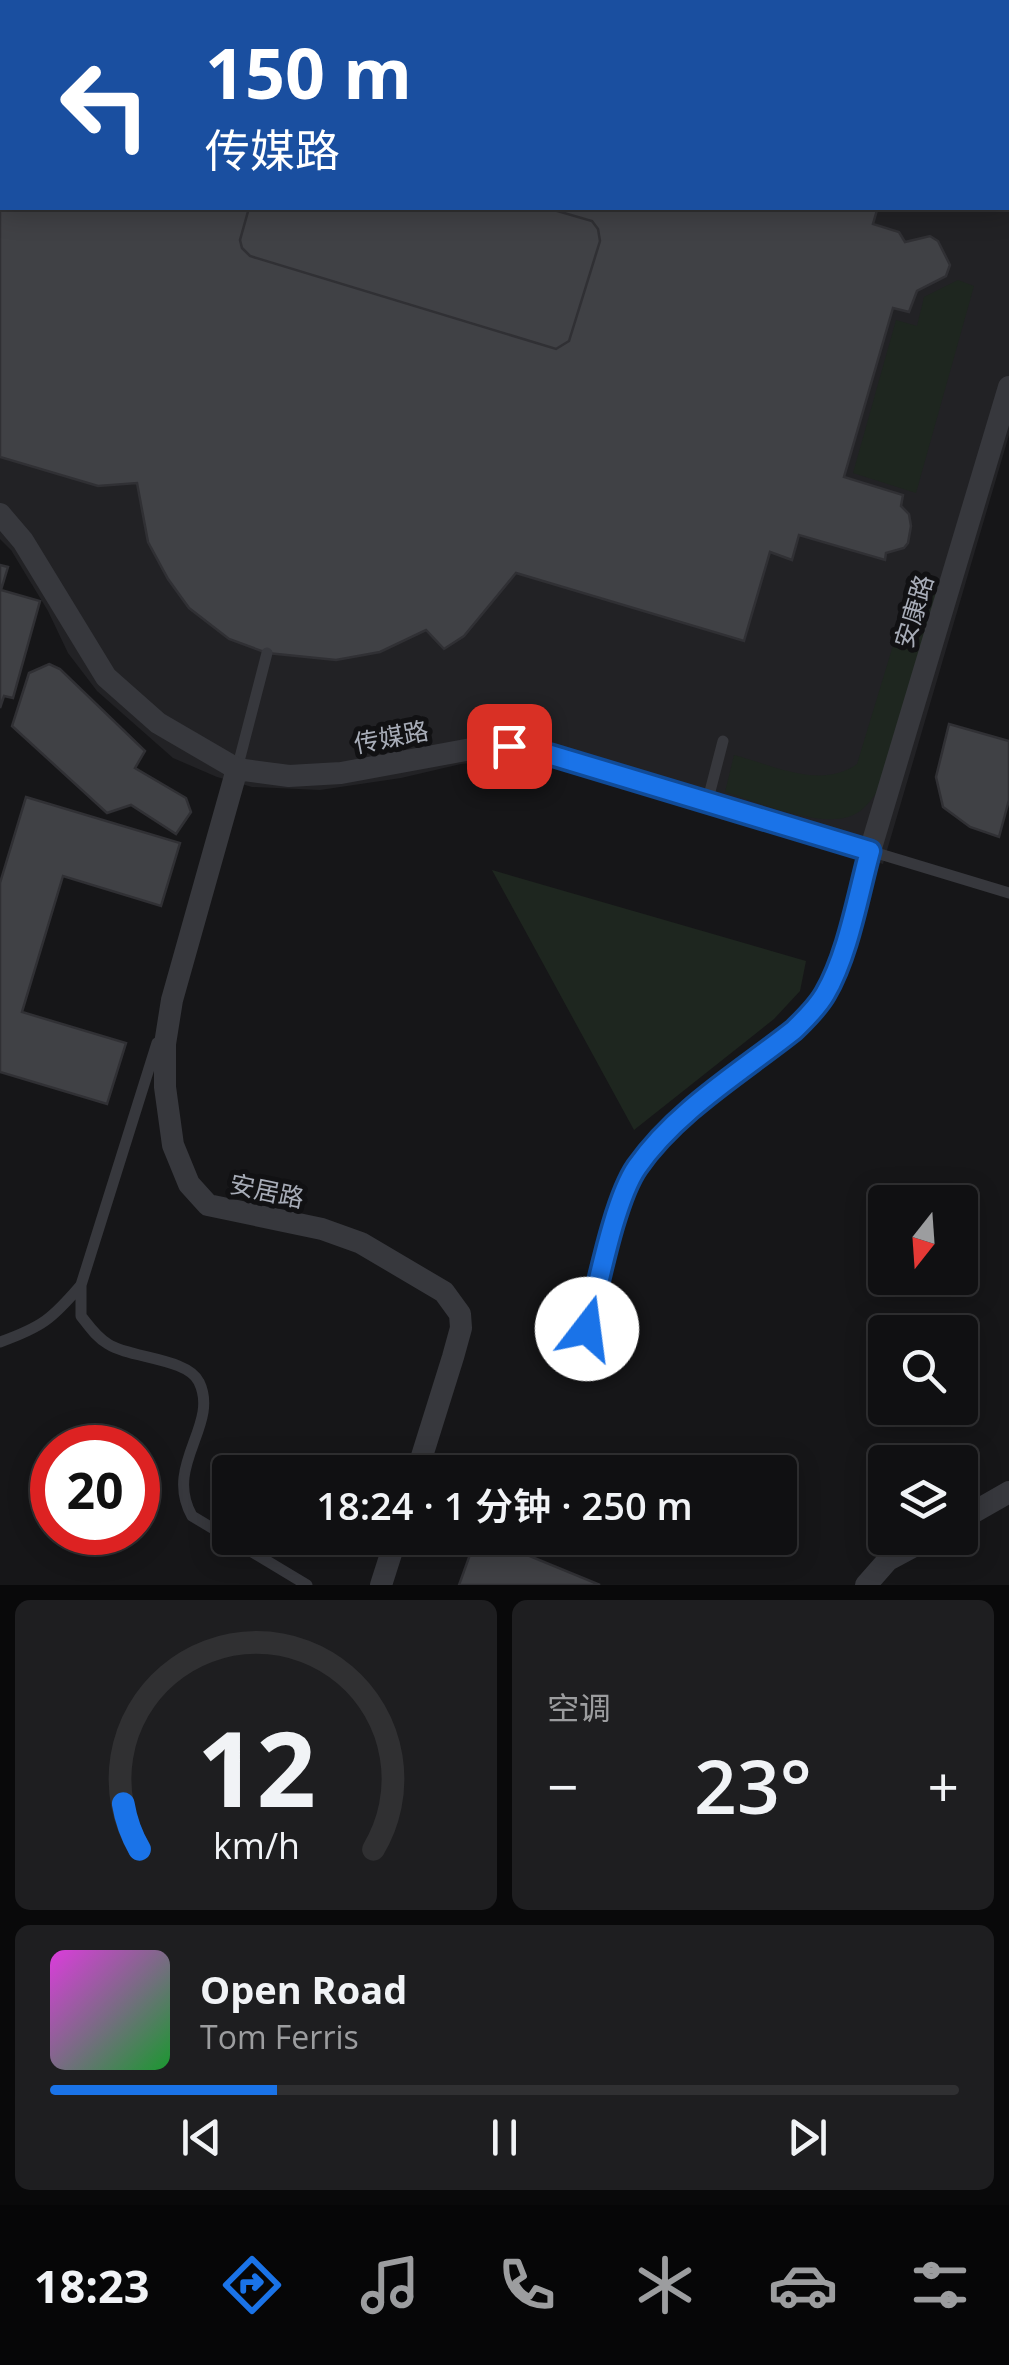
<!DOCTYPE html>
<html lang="zh">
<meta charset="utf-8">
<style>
:root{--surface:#101012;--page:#1e1e20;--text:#f1f3f6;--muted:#9c9d9f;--line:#303032;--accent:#1a73e8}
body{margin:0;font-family:"Open Sans","Noto Sans SC",sans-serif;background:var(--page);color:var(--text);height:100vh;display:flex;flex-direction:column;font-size:38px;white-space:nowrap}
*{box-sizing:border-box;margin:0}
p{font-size:32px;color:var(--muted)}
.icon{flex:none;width:55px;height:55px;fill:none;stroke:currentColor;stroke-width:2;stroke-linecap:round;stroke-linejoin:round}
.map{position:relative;height:1585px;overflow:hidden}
.details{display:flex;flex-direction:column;gap:15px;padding:15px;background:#09090a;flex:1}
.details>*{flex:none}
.banner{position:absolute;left:0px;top:0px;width:1010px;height:210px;box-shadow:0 5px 25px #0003,0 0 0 2px var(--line);background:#1a4fa0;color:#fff;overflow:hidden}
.needle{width:65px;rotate:197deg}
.fabs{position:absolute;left:868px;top:1185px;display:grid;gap:20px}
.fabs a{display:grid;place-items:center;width:110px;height:110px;border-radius:10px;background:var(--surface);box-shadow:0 5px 25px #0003,0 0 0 2px var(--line);font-size:50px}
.speed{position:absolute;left:30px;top:1425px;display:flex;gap:20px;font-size:50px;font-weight:700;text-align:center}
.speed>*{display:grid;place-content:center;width:130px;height:130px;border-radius:50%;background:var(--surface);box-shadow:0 5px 25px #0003,0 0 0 2px var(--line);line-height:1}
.speed .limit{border:15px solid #d22;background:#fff;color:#111}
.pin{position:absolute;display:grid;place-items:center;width:85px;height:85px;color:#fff;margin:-42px;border-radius:20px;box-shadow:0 5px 15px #0006}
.me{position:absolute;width:110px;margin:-55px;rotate:15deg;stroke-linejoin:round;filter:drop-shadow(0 0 8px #0008)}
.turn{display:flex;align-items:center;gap:35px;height:210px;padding:0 40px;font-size:45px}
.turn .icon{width:130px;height:130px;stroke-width:2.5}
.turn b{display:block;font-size:70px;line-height:85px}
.big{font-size:75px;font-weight:600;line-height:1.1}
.details .widget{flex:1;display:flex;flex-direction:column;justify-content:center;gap:15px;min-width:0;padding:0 35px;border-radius:15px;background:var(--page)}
.details .dial{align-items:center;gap:0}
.dial svg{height:260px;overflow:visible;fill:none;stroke:var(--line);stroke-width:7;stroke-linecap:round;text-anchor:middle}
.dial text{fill:var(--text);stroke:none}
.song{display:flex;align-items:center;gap:30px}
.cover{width:120px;height:120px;border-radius:15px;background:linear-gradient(135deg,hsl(300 70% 55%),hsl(130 70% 35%))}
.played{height:10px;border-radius:5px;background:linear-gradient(90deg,var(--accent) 25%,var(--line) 25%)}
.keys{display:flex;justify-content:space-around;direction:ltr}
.heat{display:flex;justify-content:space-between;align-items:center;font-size:55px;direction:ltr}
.details .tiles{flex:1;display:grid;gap:15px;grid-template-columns:1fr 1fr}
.widget:last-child{grid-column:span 2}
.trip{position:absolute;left:212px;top:1455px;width:585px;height:100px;border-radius:10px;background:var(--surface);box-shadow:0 5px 25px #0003,0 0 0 2px var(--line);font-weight:600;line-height:100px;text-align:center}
.tabs{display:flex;height:160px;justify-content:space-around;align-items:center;background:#060607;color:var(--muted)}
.tabs .icon{width:70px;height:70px}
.tabs .current{color:var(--accent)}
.tabs b{font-size:45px;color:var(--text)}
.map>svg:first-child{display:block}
.built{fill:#222225;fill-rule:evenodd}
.green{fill:#1e261f}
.building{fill:#404145;stroke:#303034;stroke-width:2.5}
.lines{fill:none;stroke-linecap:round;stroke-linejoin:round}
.path{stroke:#3d3f44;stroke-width:5;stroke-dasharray:5 8;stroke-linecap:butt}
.lane{stroke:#37383d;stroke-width:11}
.street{stroke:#37383d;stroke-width:22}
.route-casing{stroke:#114b97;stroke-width:25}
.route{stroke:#1a73e8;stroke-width:18}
.labels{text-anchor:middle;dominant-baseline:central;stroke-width:10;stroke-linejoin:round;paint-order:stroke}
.street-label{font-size:25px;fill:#a8adb8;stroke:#111113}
</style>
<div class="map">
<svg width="1009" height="1585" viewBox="0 0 1009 1585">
<rect width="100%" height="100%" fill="#161618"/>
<!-- built -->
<path class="built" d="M0,0h1009v435l-126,429 -323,-97 -48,-8 -51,5 -60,14 -81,12 -68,-3 -35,-10 -44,-19 -76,-67 -29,-38 -20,-42 -37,-61 -11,-11zM2,2h1006v206h-1006z"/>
<!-- green -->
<path class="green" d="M578,0h431v133l-1,-131z
M958,280l16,6 -58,207 -63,-20 43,-153 21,6 7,-29z
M915,573l25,11 -61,206c-7,8 -13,18 -22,23 -31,19 -99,-11 -132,-21l9,-37c39,10 87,35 123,9z
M492,870l314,91 -6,30 -26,28 -140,111z"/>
<!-- building -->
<path class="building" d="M0,0l138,2h-136v206h868l7,2 -4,14 26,8 6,10 25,-6 8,5 12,24 -4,11 -29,15 -8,21 -16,-4 -49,169 59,18 -2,11 8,8 2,12 -3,17 -4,5 -18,5 -1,7 -86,-25 -7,25 -22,-8 -26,89 -228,-68 -52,63 -20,13 -18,-19 -46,22 -44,8 -69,-7 -38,-14 -40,-31 -21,-29 -20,-37 -11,-59 -39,3 -98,-29z
M249,208h298l45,13 6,8 2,12 -31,100 -13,8 -306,-93 -8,-8 -2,-8z
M0,565l8,2 -7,23 39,11 -27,97 -9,-2 -4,12z
M49,664l11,5 85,82 -10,17 51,30 5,14 -15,22 -45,-29 -24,8 -95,-87 17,-53z
M949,724l60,17v59l-10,37 -29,-10 -27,-20 -7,-30z
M26,797l154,46 -19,63 -98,-30 -41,136 104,31 -19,61 -107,-32v-189z
M476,1538h10l114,47h-141z"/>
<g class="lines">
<!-- path -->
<path class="path" d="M585,2l1,-2
M768,2l1,-2"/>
<!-- lane -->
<path class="lane" d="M297,0l3,2
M237,769l30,-116
M707,803l16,-62
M157,1043l-76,242v31c8,10 15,21 27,28 21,14 80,14 91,38 21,43 -36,83 -7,134l115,69
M587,1329c11,-42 27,-128 50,-162 39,-56 104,-95 157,-136 11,-12 23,-23 31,-37 23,-39 33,-99 45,-143l139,42
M0,1342c42,-15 52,-23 81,-57"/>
<!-- street -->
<path class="street" d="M428,0l9,2
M1008,174h1
M0,514l23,27 83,136 52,46 79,46 52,7 52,-3 141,-26h27l42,8 319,96 139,-464
M237,769l-65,231 -7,44v43l8,58 16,39 19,21 114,24 39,14 83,49 16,22 1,14 -8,29 -36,115
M960,1520l49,-28
M381,1585l15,-47
M866,1585l22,-25 41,-22"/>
</g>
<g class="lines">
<!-- route casing -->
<g class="route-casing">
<path id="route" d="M509,746l42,9 319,96c-12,44 -22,104 -45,143 -8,14 -20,25 -31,36 -53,42 -118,81 -157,137 -23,33 -39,120 -50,162"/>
</g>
<!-- route -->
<use href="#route" class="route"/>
</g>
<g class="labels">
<!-- street labels -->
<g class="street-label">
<text transform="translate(913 611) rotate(-73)">安康路</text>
<text transform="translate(391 736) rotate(-11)">传媒路</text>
<text transform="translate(267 1190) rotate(12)">安居路</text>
</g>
</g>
</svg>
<div class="fabs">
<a><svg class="needle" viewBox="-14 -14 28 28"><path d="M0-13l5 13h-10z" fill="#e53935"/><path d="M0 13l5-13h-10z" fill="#9c9d9f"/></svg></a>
<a><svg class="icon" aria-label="search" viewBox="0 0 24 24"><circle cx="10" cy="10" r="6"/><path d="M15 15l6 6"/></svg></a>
<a><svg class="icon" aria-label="layers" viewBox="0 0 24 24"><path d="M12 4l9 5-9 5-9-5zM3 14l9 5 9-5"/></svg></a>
</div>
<div class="speed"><div class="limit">20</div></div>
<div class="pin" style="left:509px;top:746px;background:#d93025"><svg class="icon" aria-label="arrive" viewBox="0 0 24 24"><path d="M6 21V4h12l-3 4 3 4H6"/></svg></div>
<svg class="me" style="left:587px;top:1329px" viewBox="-20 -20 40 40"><circle r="19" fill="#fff"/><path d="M0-13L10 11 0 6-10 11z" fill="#1a73e8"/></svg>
<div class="trip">18:24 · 1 分钟 · 250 m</div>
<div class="banner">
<div class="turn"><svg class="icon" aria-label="left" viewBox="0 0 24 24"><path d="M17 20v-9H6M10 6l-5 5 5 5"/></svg><div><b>150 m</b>传媒路</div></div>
</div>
</div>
<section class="details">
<div class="tiles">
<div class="widget dial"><svg viewBox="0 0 100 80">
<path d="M14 69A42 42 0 1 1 86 69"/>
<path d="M14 69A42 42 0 0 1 9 55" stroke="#1a73e8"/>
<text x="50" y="56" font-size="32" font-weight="700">12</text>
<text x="50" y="72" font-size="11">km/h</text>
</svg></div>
<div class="widget"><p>空调</p>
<div class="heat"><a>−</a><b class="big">23°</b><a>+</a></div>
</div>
<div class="widget">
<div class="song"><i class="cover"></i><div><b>Open Road</b><p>Tom Ferris</p></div></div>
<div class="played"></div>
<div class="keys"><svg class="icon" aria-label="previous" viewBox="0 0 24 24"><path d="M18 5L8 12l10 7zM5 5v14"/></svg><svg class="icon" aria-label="pause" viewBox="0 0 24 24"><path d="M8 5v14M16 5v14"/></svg><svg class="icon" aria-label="next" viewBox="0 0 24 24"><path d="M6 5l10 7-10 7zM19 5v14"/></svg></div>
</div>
</div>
</section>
<nav class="tabs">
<b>18:23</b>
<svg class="icon current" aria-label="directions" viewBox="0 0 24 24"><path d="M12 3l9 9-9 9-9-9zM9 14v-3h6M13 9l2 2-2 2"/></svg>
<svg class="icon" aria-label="music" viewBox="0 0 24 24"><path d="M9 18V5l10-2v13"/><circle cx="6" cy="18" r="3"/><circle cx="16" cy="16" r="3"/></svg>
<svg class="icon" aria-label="phone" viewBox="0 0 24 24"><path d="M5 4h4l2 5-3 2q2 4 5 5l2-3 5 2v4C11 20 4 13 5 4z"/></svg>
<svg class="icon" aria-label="climate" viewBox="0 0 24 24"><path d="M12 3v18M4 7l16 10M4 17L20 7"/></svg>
<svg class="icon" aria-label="car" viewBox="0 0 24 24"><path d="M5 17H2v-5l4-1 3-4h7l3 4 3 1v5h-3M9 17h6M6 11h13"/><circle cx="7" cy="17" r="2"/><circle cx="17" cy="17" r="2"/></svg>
<svg class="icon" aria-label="filters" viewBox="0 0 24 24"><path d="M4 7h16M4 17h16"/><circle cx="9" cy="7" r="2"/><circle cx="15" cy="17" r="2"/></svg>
</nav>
